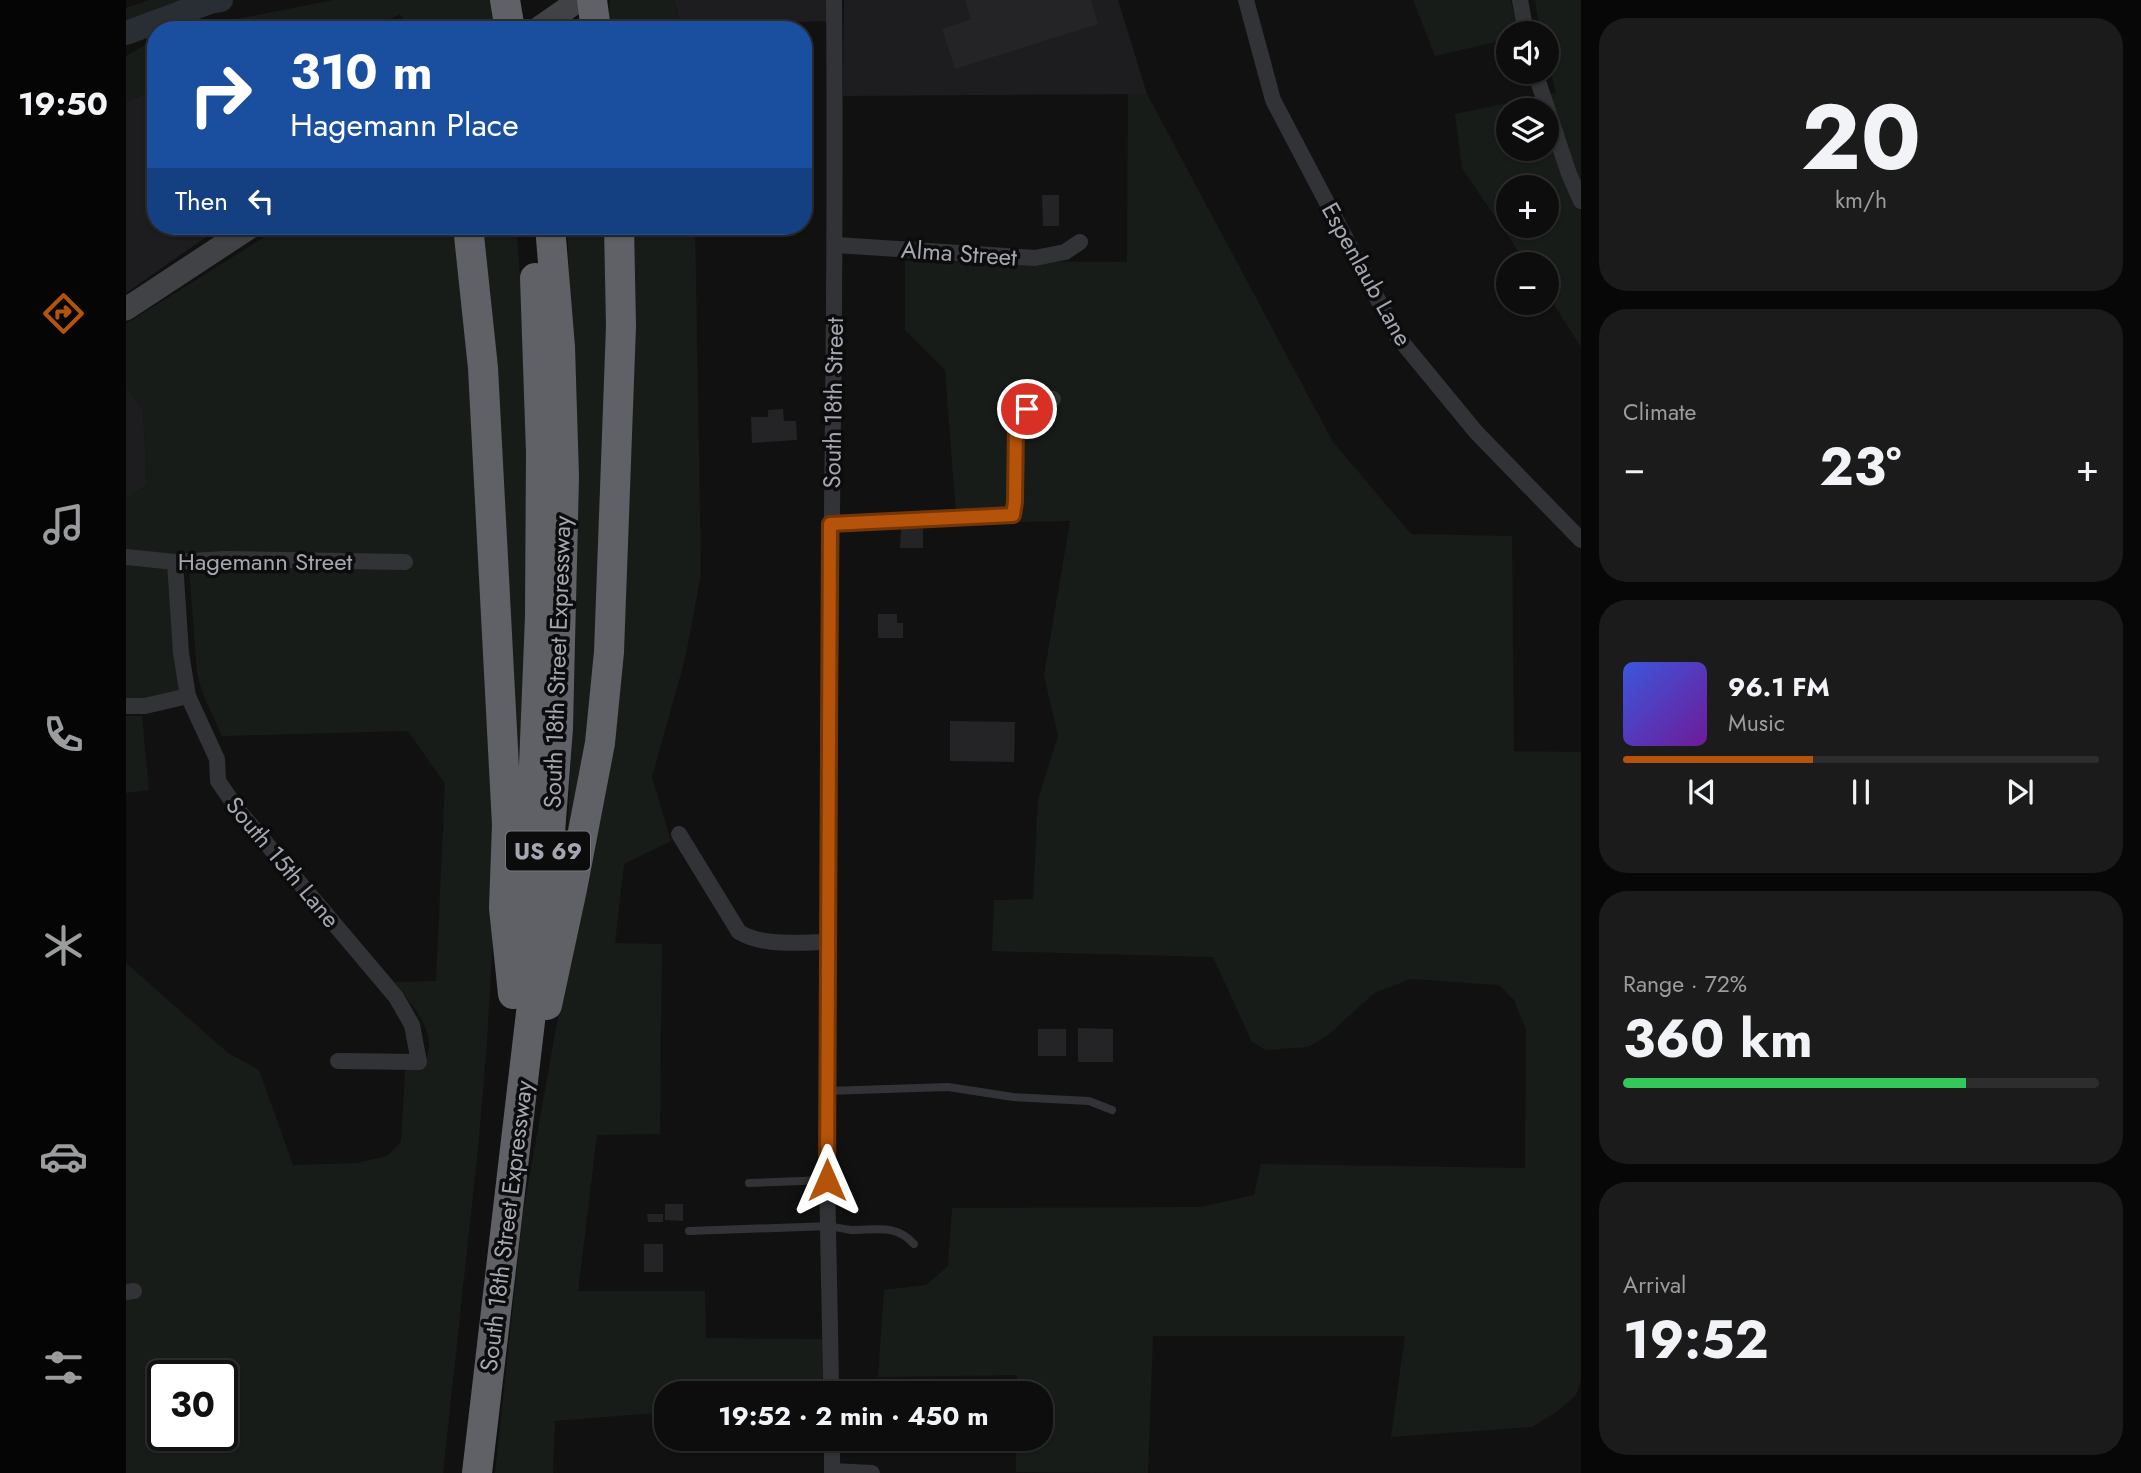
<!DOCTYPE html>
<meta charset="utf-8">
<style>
:root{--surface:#0d0d0e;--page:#1b1b1c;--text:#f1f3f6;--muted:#9a9c9e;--line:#2d2d2e;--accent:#b45309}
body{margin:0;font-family:Jost,sans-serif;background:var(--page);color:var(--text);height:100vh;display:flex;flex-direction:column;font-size:26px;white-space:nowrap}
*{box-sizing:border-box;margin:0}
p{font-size:23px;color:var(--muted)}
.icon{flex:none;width:38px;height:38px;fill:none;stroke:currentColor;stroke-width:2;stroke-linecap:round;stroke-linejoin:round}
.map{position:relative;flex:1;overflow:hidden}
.drawer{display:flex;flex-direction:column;gap:18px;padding:18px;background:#070708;width:560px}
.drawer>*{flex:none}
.guide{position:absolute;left:21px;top:21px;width:665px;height:214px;border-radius:28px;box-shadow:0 2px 5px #0004,0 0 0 2px var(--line);background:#1a4fa0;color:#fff;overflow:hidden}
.controls{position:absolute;left:1370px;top:21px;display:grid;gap:14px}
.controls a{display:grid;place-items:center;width:63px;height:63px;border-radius:50%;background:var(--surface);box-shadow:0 2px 5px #0004,0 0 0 2px var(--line);font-size:35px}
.speed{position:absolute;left:21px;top:1360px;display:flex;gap:14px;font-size:35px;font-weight:700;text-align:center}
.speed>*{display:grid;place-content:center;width:91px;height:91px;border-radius:50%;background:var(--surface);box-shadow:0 2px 5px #0004,0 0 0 2px var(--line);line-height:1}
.speed .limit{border:4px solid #111;border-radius:10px;background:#fff;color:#111}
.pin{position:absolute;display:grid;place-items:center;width:60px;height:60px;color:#fff;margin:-30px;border:4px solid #fff;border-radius:50%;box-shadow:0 2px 7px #0007}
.me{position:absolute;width:77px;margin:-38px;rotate:0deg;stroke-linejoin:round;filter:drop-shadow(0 0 5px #0008)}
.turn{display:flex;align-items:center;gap:24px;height:147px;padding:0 28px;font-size:32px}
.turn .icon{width:91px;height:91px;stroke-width:2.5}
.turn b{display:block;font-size:49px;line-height:60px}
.then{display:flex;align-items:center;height:66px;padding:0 28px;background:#0003;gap:14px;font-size:26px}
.big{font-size:52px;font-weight:700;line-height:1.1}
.drawer .tile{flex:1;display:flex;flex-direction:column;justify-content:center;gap:10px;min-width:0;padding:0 24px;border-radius:28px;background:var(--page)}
.drawer .dial{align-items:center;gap:0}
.dial b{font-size:91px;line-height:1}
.song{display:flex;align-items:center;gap:21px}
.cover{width:84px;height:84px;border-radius:10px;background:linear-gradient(135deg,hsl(230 70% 55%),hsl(280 70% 35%))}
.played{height:7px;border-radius:4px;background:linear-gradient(90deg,var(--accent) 40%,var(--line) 40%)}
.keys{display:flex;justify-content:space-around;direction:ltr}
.heat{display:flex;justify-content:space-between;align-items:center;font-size:38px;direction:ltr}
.charge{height:10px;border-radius:5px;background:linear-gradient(90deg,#34c759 72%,var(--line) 0)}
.trip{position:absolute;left:528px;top:1381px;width:399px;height:70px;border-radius:28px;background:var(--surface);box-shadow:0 2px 5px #0004,0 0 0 2px var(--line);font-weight:700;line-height:70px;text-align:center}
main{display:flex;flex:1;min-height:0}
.dock{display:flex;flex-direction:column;width:126px;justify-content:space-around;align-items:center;background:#050506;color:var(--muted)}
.dock .icon{width:49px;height:49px}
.dock .active{color:var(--accent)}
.dock b{font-size:32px;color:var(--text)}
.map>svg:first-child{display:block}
.built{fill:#1d1d1f}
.green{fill:#181c19;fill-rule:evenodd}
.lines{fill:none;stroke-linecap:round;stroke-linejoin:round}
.river{stroke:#292e34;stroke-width:24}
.building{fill:#242426}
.service{stroke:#323337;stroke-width:8}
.minor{stroke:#323337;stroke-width:16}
.secondary{stroke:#414246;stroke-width:23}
.motorway{stroke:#5f6167;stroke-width:30}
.route-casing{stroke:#753606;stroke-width:18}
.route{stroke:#b45309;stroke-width:12}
.labels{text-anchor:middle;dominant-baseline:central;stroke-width:7;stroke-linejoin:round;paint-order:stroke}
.shield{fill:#0c0c0d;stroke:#767880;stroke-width:2}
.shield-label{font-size:23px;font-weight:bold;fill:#a4a7b1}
.street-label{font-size:24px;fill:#a4a7b1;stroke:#0c0c0d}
</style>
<main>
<nav class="dock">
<b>19:50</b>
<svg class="icon active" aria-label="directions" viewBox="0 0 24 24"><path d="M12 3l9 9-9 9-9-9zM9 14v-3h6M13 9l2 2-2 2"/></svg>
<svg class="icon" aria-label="music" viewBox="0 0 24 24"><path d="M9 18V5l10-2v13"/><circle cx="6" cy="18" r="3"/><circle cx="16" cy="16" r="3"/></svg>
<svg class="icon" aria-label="phone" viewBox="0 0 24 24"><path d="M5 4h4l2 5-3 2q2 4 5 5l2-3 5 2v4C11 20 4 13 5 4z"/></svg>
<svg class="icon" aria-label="climate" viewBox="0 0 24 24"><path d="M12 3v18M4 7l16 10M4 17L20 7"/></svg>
<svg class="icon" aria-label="car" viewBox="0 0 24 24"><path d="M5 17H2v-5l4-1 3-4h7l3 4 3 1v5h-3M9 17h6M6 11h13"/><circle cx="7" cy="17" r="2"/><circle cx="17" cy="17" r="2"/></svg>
<svg class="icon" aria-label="filters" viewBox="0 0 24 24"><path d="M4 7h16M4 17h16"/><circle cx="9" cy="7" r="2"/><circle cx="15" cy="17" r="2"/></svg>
</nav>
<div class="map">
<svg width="1455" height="1473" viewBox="0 0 1455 1473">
<rect width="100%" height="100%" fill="#111112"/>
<!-- built -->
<path class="built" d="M548,0h153v21l-146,5z
M718,0h274l29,94 -304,2z
M30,89v137h66l-96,67v-191z
M0,387l17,23 4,75 -21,13z"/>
<!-- green -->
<path class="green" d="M23,0h38l-61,23v-15z
M207,0h165l3,25 -7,5h-85l-9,-16 -30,16h-7l-12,-8 -69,8h-68l23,-11z
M484,0h64l7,30h-74z
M1287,0h98l7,33h-10v6l-73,17z
M1409,0h46v347l-34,-53v-30h-20l-65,-96 -7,-54 101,-21 -9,-35v-25h-7zM1382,110h39v39h-39zM1382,187h39v39h-39z
M26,41h4v48l-30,13v-46z
M1002,94h19l186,348 78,92 101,2 2,215 67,1v629l-5,14 -18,16 -26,16 -141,10 14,-101h-252l-5,137 -132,-1v-33l25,-1v-45h-24v-18l-139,2 6,-87 42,-5 22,-19 4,-58 248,-1 54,-12 7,-31 264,4 1,-138 -12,-30 -15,-15 -88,-6 -37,14 -47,43 -19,11 -42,3 -14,-8 -39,-85 -221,-6 2,-51 39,-1 5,-100 20,-63 -14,-61 26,-154 -112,2 -2,-10 -11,-143 -40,-40v-69l222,1z
M156,226h175l10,78 25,413 2,200 -7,125 -9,107 -35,324h-317v-510l102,90 31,17 34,95 64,-2 30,-7 14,-14 4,-72 18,-5c19,-31 -11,-58 -28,-83l41,-1 9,-197 -37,-53 -186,5 -20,-44 -5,-19 -9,-118 -62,-4v-53l21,-13 -4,-75 -17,-23v-63zM37,1376h59v59h-59z
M347,226h43c9,108 15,217 12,325 -2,85 -7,171 -10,256z
M441,226h44l-10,446 -35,197 9,-202 3,-203z
M500,226h69l6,348 -16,85 -33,118 19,64 -47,23 -9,79 47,1 -2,190 -63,1 -19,156h127l1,47 116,1v54h-155v19l-112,9 -2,52h-58l28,-260 85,-476z
M0,561l39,7 7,4 11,120 -42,7h-15z
M0,716h16l7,74 -23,3z"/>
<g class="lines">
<!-- river -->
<path class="river" d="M0,33l84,-31 11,-2"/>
</g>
<!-- building -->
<path class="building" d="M839,0h126l7,24 -143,45 -13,-40 29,-10z
M916,195h17v31h-16z
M657,409l1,12h12l1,19 -45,3 -1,-26h17v-7z
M775,529h22v19h-23z
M752,614h19v9h6v15h-25z
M824,721l65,1 -1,40 -64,-1z
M952,1028l35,1v33h-35z
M912,1029h28v27h-28z
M539,1204h18v17l-18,-1z
M521,1214h16v8h-15z
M518,1244h19v28h-19z"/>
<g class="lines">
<!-- service -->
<path class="service" d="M701,1091l121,-4 65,10 76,4 23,9
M623,1183l78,-3
M563,1231l141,-5c7,2 15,3 22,4 25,0 44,-6 62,14"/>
<!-- minor -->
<path class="minor" d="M1120,0l27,100 124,236 79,96 105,108
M1394,0l6,33
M1409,72l34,102 12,27
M710,245l199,13 30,-6 15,-10
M704,524l183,-9 2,-13 1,-78 11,-15 10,-6 16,-4
M0,557l49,5 50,-3 180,3
M49,562l6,91 7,43 29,63 1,22 20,29 158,187 16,28 7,37 -81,-1
M0,706h19l43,-10
M553,834l60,98c25,15 60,10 88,10
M0,1292l8,-1
M705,1393c-1,-100 -5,-201 -4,-301 0,-364 10,-728 7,-1092
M706,1438v35
M706,1471l40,2"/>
<!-- secondary -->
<path class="secondary" d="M410,30l43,-30
M0,309l126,-83"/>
<!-- motorway -->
<path class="motorway" d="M379,0l5,30
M466,0l4,30
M342,226l15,142 24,457 -3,83 9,86
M393,938l13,-122 8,-200 1,-164 -6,-174
M421,1005l25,-116 28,-146 9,-91 12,-326 -2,-100
M351,1473l69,-588 12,-157 6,-251 -4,-130 -10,-121"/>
</g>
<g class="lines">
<!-- route casing -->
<g class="route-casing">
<path id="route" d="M701,1180l3,-656 183,-9 2,-13 1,-78 11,-15"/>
</g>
<!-- route -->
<use href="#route" class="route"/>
</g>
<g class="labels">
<!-- shield labels -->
<rect class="shield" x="380" y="831.5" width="84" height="39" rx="5"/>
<g class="shield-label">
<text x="422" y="851">US 69</text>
</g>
<!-- street labels -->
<g class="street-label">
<text transform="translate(833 253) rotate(4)">Alma Street</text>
<text transform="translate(1241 274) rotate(61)">Espenlaub Lane</text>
<text transform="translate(707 403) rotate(-89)">South 18th Street</text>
<text x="139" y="561">Hagemann Street</text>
<text transform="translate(431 662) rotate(-88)">South 18th Street Expressway</text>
<text transform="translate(157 862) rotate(50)">South 15th Lane</text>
<text transform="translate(380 1226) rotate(-83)">South 18th Street Expressway</text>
</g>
</g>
</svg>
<div class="controls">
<a><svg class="icon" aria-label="sound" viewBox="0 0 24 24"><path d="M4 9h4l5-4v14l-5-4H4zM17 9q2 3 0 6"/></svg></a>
<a><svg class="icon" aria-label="layers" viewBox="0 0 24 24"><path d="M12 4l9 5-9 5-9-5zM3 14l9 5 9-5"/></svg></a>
<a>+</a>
<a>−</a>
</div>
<div class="speed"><div class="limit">30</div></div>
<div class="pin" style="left:901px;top:409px;background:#d93025"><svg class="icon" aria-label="arrive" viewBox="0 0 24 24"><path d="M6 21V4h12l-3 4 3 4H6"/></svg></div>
<svg class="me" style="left:701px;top:1180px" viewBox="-20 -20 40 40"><path d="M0-17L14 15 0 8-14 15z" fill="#b45309" stroke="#fff" stroke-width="4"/></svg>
<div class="trip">19:52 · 2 min · 450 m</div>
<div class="guide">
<div class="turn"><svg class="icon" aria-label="right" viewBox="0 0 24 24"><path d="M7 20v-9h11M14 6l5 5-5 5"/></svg><div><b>310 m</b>Hagemann Place</div></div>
<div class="then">Then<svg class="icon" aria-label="left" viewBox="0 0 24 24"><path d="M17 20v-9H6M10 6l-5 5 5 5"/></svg></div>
</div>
</div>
<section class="drawer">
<div class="tile dial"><b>20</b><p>km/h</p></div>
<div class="tile"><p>Climate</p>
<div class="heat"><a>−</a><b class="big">23°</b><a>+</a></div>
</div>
<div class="tile">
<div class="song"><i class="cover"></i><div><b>96.1 FM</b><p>Music</p></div></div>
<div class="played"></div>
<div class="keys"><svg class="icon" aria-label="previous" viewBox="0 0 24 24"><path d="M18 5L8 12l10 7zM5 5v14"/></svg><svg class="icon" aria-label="pause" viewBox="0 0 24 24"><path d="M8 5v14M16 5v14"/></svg><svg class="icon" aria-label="next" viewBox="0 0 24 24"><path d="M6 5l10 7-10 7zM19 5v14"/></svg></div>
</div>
<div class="tile"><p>Range · 72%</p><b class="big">360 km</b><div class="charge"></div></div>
<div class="tile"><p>Arrival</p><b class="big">19:52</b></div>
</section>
</main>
